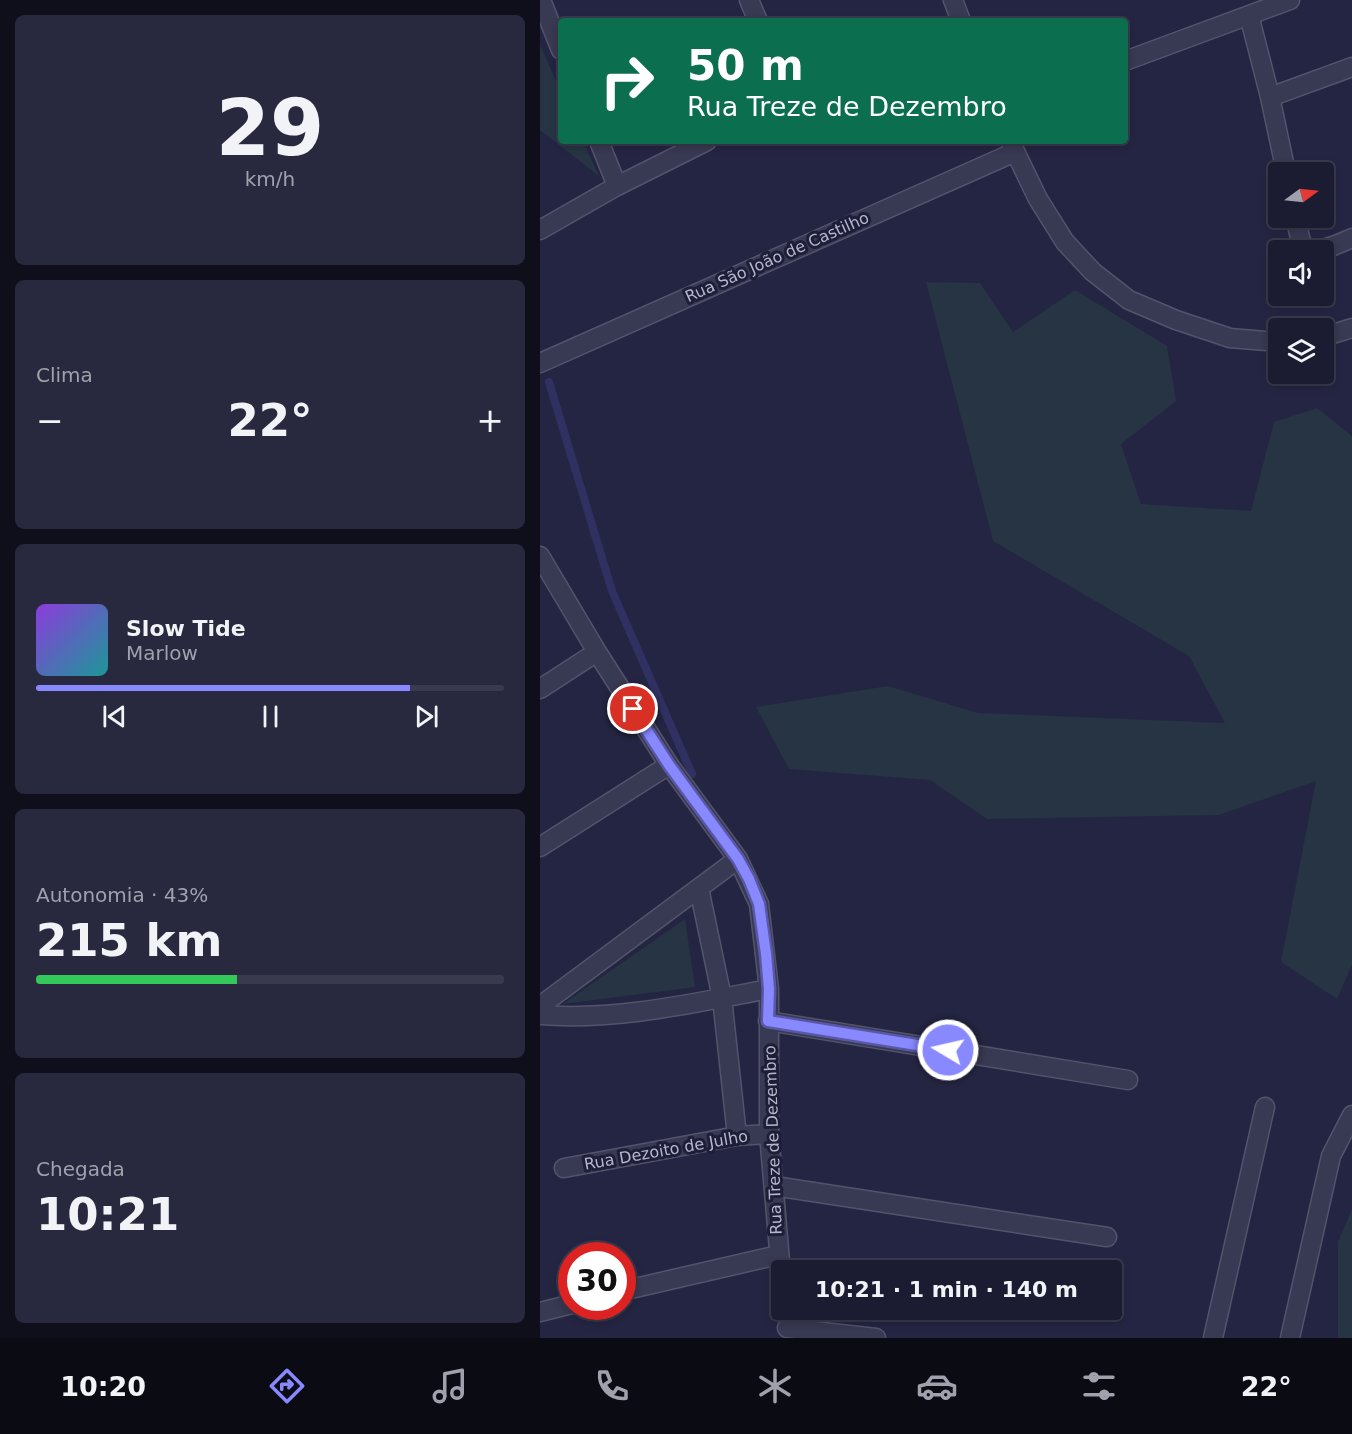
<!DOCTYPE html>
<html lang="pt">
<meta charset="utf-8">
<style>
:root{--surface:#1b1c32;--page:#28293e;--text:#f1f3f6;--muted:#a0a1ac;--line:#393a4d;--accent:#88f}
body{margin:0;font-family:"DejaVu Sans",sans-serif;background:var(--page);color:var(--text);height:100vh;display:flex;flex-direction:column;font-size:22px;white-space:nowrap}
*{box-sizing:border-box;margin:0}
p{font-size:20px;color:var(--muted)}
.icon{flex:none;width:33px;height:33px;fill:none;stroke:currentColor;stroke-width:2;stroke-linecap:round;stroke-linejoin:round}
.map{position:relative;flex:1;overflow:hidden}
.side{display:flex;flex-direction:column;gap:15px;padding:15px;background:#0f0f1c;width:540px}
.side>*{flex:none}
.top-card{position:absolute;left:18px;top:18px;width:570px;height:126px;border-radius:6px;box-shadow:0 3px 9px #0003,0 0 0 2px var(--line);background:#0b6e4f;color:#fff;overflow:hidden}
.needle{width:39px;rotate:75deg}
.buttons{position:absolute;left:728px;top:162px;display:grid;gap:12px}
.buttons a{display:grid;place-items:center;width:66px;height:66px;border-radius:6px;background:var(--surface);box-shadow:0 3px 9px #0003,0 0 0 2px var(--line);font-size:30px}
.speed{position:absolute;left:18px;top:1242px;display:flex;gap:12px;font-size:30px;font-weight:700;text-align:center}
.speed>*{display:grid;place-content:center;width:78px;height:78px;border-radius:50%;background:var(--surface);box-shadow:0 3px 9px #0003,0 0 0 2px var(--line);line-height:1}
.speed .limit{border:9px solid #d22;background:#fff;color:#111}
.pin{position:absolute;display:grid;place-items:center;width:51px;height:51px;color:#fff;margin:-26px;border:3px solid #fff;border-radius:50%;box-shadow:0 2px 6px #0007}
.me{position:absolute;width:66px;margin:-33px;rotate:279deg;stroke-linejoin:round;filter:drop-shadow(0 0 4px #0008)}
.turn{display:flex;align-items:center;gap:21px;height:126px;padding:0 30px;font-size:27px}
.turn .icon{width:78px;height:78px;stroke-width:2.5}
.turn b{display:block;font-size:42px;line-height:51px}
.big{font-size:45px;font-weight:600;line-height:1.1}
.side .card{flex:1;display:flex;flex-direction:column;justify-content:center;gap:9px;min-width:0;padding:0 21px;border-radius:9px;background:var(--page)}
.side .dial{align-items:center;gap:0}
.dial b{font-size:78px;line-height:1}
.song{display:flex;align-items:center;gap:18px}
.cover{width:72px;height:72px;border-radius:9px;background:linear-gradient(135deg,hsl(270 70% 55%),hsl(180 70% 35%))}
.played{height:6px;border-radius:3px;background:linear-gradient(90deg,var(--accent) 80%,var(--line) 80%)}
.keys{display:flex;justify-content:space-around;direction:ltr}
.heat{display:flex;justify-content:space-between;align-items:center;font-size:33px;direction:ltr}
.charge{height:9px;border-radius:4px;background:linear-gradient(90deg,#34c759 43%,var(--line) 0)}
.trip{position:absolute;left:231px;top:1260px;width:351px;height:60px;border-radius:6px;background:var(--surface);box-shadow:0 3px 9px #0003,0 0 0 2px var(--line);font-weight:600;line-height:60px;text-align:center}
.dock{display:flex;height:96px;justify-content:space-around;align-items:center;background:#0b0b14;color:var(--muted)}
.dock .icon{width:42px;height:42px}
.dock .on{color:var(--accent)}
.dock b{font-size:27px;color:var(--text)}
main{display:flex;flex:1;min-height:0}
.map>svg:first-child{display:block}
.green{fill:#263443}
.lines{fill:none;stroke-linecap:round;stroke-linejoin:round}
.stream{stroke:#303162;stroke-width:8}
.minor-casing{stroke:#53546c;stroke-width:21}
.tertiary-casing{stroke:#53546c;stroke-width:21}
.minor{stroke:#383952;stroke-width:18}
.tertiary{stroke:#383952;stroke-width:18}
.route-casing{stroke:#5858a6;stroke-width:15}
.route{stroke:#88f;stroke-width:10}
.labels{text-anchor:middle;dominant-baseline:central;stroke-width:6;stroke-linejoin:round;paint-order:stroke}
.street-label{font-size:16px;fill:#b5b5cc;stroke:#1d1e37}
</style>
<main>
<section class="side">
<div class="card dial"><b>29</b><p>km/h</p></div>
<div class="card"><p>Clima</p>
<div class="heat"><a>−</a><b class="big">22°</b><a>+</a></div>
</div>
<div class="card">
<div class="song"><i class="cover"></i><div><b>Slow Tide</b><p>Marlow</p></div></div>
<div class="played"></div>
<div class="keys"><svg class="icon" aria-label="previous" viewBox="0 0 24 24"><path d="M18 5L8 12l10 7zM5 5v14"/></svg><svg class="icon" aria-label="pause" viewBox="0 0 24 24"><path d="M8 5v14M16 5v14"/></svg><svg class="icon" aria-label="next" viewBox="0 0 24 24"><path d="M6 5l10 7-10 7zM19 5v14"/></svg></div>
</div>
<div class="card"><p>Autonomia · 43%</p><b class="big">215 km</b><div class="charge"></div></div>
<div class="card"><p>Chegada</p><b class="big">10:21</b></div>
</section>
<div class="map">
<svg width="812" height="1338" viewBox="0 0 812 1338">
<rect width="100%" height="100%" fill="#242542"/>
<!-- green -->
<path class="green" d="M0,45l21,47v49h22l16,35 -59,-46z
M386,282l54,1 33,49 62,-42 92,56 9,55 -55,43 20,60 110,7 23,-89 43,-14 35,28v529l-15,34 -56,-37 35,-181 -97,34 -232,4 -57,-39 -141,-11 -33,-62 132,-21 90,27 247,10 -36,-67 -196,-115z
M145,919l10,68 -132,17z
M812,1209v129h-14v-96z"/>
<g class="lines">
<!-- stream -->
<path class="stream" d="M9,382l63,209 80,183"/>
<!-- minor casing -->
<g class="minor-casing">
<path id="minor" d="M1,0l20,50
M209,0l9,21
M709,15l21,82 16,75
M585,61l165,-61
M730,97l82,-30
M59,141l18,45
M755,218l7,27c16,10 34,0 50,-7
M0,363l475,-211
M0,556l57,96 72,113 69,94 21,45 10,85v145l13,150
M0,689l57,-37
M0,847l129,-82
M159,888l23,110 15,138
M0,1006l198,-147
M0,1015c76,6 154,-12 229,-26
M228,1021l360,59
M24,1168l173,-32 32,-2
M234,1186l333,51
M82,1291l156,-36
M0,1312l32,-8
M247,1328l89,10
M673,1338l52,-231
M750,1338l41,-182 21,-41"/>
</g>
<!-- tertiary casing -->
<g class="tertiary-casing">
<path id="tertiary" d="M413,0l8,21
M470,141l28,58 27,43 28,30 36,28 47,20 54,18 48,4
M0,230l77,-44 90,-45
M783,337l29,-9"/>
</g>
<!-- minor -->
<use href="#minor" class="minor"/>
<!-- tertiary -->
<use href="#tertiary" class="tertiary"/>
</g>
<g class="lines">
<!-- route casing -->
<g class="route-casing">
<path id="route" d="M93,709l36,56 69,94 11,20 10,25 7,50 3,35 -1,32 180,29"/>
</g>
<!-- route -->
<use href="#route" class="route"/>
</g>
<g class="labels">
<!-- street labels -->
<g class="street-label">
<text transform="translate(237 257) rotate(-24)">Rua São João de Castilho</text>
<text transform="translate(233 1140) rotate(-92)">Rua Treze de Dezembro</text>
<text transform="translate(126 1150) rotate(-10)">Rua Dezoito de Julho</text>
</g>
</g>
</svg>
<div class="buttons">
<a><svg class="needle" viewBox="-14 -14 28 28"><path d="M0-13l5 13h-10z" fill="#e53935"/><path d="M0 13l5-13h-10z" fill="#a0a1ac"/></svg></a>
<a><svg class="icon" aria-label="sound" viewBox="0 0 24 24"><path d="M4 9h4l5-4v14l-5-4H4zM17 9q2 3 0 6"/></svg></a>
<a><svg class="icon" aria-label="layers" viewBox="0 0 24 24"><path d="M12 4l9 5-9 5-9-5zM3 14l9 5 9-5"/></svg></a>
</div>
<div class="speed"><div class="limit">30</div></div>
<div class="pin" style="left:93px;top:709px;background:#d93025"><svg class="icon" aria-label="arrive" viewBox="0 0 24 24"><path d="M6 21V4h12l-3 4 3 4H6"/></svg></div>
<svg class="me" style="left:408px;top:1050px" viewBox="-20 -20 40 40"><circle r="17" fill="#88f" stroke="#fff" stroke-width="3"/><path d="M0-11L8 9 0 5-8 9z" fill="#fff"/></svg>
<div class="trip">10:21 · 1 min · 140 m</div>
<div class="top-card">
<div class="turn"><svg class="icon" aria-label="right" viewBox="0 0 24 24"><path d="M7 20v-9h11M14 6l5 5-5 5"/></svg><div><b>50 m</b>Rua Treze de Dezembro</div></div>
</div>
</div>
</main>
<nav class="dock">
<b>10:20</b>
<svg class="icon on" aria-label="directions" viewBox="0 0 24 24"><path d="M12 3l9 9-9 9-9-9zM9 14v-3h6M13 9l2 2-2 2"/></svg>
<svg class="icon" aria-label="music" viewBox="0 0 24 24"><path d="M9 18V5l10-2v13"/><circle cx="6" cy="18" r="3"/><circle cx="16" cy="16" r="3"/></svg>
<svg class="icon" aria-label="phone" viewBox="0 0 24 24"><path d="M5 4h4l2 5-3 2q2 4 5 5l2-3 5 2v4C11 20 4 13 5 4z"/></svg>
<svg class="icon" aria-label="climate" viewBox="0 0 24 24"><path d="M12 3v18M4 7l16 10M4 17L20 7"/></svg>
<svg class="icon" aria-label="car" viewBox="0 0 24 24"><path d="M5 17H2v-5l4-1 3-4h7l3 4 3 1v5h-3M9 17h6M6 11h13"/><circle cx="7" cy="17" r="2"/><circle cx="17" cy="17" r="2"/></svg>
<svg class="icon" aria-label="filters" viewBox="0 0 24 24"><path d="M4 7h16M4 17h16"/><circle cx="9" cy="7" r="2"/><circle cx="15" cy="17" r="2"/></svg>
<b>22°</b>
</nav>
